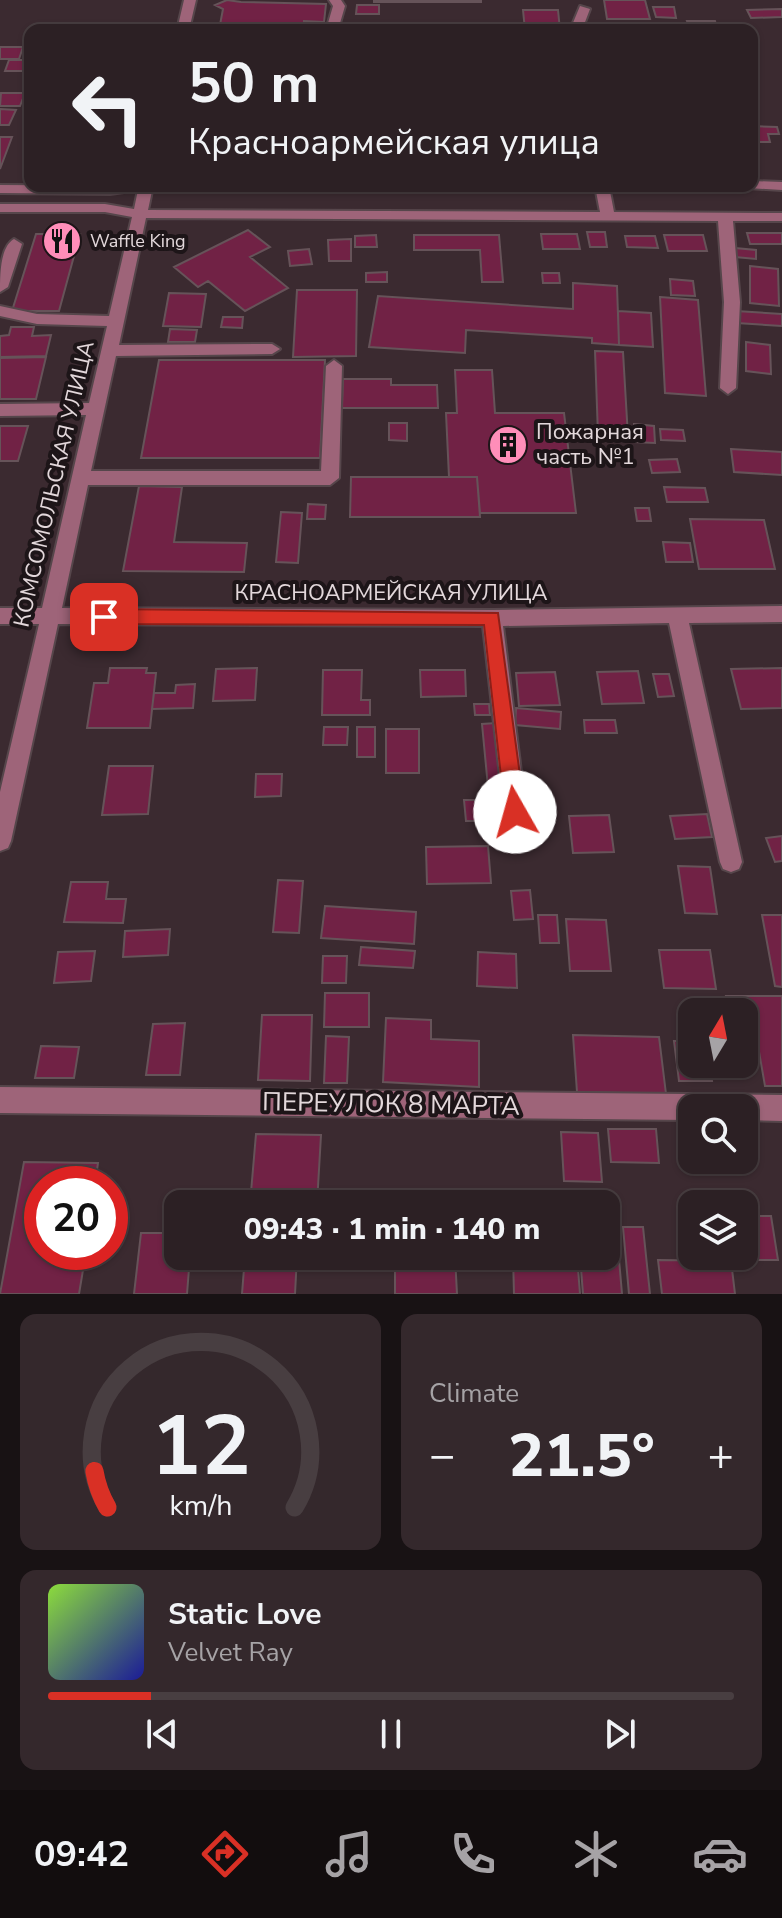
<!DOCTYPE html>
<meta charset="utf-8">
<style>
:root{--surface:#2c2024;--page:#34282c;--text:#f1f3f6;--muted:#a6a3a6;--line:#483e41;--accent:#d93025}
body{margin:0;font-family:"Nunito Sans",sans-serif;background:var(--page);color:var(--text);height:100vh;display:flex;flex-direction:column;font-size:30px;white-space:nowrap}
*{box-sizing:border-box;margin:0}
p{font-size:26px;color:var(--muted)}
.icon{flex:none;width:44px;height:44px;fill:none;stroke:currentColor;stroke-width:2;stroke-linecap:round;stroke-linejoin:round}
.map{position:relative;height:1294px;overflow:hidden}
.drawer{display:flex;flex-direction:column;gap:20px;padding:20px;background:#181214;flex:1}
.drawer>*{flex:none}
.banner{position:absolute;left:24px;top:24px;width:734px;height:168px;border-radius:16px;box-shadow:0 2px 6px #0004,0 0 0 2px var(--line);background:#2c2024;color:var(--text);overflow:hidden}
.needle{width:52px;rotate:10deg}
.buttons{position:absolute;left:678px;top:998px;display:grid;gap:16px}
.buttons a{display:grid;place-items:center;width:80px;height:80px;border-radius:16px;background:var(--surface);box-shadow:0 2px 6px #0004,0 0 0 2px var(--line);font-size:40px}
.speed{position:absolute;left:24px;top:1166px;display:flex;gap:16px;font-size:40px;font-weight:700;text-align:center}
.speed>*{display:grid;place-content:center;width:104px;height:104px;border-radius:50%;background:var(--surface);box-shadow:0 2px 6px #0004,0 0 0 2px var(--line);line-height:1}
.speed .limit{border:12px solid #d22;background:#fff;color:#111}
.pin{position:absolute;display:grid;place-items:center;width:68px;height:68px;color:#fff;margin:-34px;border-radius:16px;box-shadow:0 4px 12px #0006}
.me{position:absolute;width:88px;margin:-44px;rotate:353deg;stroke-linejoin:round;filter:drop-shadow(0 0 6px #0008)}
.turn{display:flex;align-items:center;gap:28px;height:168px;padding:0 32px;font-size:36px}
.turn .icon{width:104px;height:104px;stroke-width:2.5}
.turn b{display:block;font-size:56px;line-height:68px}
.big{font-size:60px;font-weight:800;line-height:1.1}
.drawer .card{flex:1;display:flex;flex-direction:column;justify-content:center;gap:12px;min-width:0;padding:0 28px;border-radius:16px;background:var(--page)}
.drawer .dial{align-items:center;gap:0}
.dial svg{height:208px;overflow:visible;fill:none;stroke:var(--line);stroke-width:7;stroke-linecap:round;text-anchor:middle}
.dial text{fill:var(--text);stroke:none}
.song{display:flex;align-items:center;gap:24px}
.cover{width:96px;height:96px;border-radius:12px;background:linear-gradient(135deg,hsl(90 70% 55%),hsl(240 70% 35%))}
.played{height:8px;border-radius:4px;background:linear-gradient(90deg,var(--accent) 15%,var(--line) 15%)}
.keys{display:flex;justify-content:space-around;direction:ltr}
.heat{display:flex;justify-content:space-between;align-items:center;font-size:44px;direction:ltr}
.drawer .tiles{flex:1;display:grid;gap:20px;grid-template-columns:1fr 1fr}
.card:last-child{grid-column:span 2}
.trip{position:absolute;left:164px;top:1190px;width:456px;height:80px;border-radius:16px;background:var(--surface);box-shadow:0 2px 6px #0004,0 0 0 2px var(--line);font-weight:800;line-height:80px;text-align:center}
.tab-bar{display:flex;height:128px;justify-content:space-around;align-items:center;background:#120d0e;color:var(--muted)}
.tab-bar .icon{width:56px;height:56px}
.tab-bar .on{color:var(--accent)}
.tab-bar b{font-size:36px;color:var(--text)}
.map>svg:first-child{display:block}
.building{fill:#712245;stroke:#665359;stroke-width:2}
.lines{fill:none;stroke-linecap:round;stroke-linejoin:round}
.minor-casing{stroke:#56464b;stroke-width:4}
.minor{fill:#9e6479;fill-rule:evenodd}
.route{fill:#d93025;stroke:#8d1f18;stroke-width:2}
.labels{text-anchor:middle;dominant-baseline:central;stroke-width:8;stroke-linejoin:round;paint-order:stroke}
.far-poi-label{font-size:18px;fill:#e3d8db;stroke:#1d1518;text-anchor:start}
.poi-label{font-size:22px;fill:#e3d8db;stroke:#1d1518;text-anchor:start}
.street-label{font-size:22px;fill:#e3d8db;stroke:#1d1518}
.near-street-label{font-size:26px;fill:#e3d8db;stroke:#1d1518}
</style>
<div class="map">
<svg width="782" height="1294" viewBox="0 0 782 1294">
<rect width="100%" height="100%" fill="#3b2a30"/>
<!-- building -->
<path class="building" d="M227,0l14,2 85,2 -2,18 -20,-1 -1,9h-84l4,-21 -8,-4z
M374,0h107v2h-107z
M604,0h41l5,19h-43z
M357,5h22v9h-23z
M653,7h21l2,11 -20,-1z
M782,9v8l-31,1 -4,-8z
M523,10h35l2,20h-35z
M687,21h28l2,8h-27z
M594,23h52l2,7h-52z
M0,47h23l-4,12h-19z
M9,60h21v11h-25z
M1,93h24l-5,13h-20z
M0,109l16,1 -7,15h-9z
M752,126l25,1 2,7h-11l2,8h-18z
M0,137h12l-12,32z
M248,230l22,17 -20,10 38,31 -43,23 -37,-30 -10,6 -24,-20z
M587,232h18l2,15h-17z
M747,233h35v11h-32z
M36,234h44l-21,77h-47z
M541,234h36l3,15h-37z
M376,235l1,12h-22v-11z
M414,235h85l4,47h-21l-2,-32h-66z
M664,235h39l4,16h-39z
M625,236h30l3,12 -31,-1z
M351,239v22h-22l-1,-21z
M735,248l21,2v9l-21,-2z
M309,249l3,15 -22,2 -2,-15z
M750,266l28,3 1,37 -29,-3z
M387,272v10h-21v-9z
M542,273h17l1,10h-17z
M670,279l23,2 2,15 -24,-1z
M573,283l44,3 2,59 -27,-2v-5l-126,-8 -1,23 -96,-6 9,-51 195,13z
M297,290h60l-1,66 -63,1z
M169,293l37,1 -5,33 -38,-1z
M660,297l38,3 8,96 -41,-3z
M618,311l33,2 2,34 -34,-2z
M736,311l46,3v12l-45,-3z
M223,317h20l-1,11 -21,-1z
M11,327h23l-2,9 19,-1 -5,21 -46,1v-21l9,-1z
M170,329l27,1 -2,12h-27z
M746,342l24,3 1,29 -25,-3z
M595,351l28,1 5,85 -30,-2z
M46,357l-10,42h-36v-41z
M159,360h166l-5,98h-179z
M455,370h37l3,43h69l12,100h-96l-3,-36h-28l-3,-64h11z
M343,379h48v6h46l1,23h-96z
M389,423h18v18l-18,-1z
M634,424l20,2 1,17 -21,-1z
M0,426h28l-10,35h-18z
M660,429l23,1 2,11 -24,-1z
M731,449l51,3v23l-48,-3z
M677,459l3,13 -28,1 -3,-13z
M351,477h126l3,40h-130z
M139,486l43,1 -8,55 73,1 -3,29 -121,-1z
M664,487l41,1 3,14h-41z
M308,504l18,1 -1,14h-18z
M635,508h14l2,13h-14z
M281,512l21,1 -4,50 -22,-1z
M690,519l74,1 11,49h-76z
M663,542l27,1 3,19h-27z
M110,668h37l-1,5h10l-6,55h-63l7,-45h14z
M257,668l-2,32 -42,1 3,-32z
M782,668v40l-41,1 -10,-40z
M323,670h39l-1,30h9v15h-48z
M420,670h45l1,26 -45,1z
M638,671l6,32 -42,1 -5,-32z
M555,672l5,33 -41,1 -3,-33z
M653,674h16l5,22 -16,1z
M195,684l-2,24 -41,1 2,-16h21l1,-8z
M474,704h15l1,11h-15z
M516,708l45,4 -1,17 -45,-4z
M584,720h31l2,13h-32z
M496,723l8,85h-14l-8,-84z
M324,727h24l-1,18h-24z
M357,727h18v30h-18z
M386,729h33v44h-33z
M109,766h44l-5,48 -46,1z
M256,774h26l-1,22 -26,1z
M464,800h11l2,21h-11z
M707,814l5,23 -37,2 -5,-23z
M609,815l5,37 -41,1 -4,-37z
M782,836v25l-7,1 -9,-24z
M488,846l3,37 -64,1 -1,-37z
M678,866l32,1 7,47 -32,-1z
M278,880l25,1 -4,52 -26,-1z
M71,882h37l-2,17h20l-3,24 -59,-1z
M530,890l3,29 -19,1 -3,-29z
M325,906l91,6 -2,32 -93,-6z
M538,915h19l2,28h-19z
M762,915h20v72l-7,-1z
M566,919l40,1 5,51h-41z
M170,929l-2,26 -45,2 2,-26z
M361,947l54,4 -2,17 -54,-3z
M659,950h51l6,39 -52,-1z
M95,951l-4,30 -37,2 4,-31z
M478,952l38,2 1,34 -40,-2z
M323,956h24l-1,27h-24z
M325,993h44v34h-45z
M726,996h56v90h-17l-8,-46h-13v-28h-15z
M262,1015h50l-2,66 -52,-1z
M386,1018l45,2v19l48,2v46l-96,-5z
M185,1023l-5,52h-34l7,-51z
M573,1035l86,2 7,57 -89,-2z
M326,1036l23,1 -2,46h-23z
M674,1041h18v23h18l2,17h-33z
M41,1046l38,1 -5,31h-39z
M608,1129h48l3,34 -48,-1z
M561,1132l37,1 4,49 -38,-1z
M256,1134l65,1 -4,69h-67z
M24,1162l74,1 -3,21h-53v68h44l-7,42h-79z
M413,1199h34v5h-34z
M576,1200l38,1 8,93h-39l-3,-38h26v-52h-29z
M746,1216h25l7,44h-26z
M623,1227h20l7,67h-21z
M141,1233h37v23h12l-3,38h-53z
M245,1256h52l-2,38h-53z
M395,1256h60l2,38h-62z
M513,1256h64l3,38h-66z
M658,1260l73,1 4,33h-73z"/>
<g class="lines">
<!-- minor casing -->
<g class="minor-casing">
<path id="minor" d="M184,0h12l-7,30h-12z
M329,0h12l4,6 -7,24h-12l7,-24z
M580,6l10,3 -8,21h-12z
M752,181l30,1v8l-35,-2 5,-2z
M0,185l153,1 -5,24 452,2 -5,-26h14l5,26 168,1v8h-49l7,81 -4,86 -8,6 -8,-6 4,-86 -6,-81 -572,-3 -27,127 153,-1 8,5 -8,5 -156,2 -25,115h230l5,-105 8,-6 8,6 -3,112 -9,7h-242l-26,123 430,2 290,-4v16l-93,1 53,239 -3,7 -8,3 -8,-3 -3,-7 -51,-239 -166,3 23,186 -3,7 -8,3 -8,-3 -3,-7 -21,-186 -425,-2 -47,217 -3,7 -8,3v-59l39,-168h-39v-16h42l44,-193 -86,1v-12l89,-1 18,-77 -70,-2 -37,-8v-10l37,8 72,2 23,-99 -27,-5h-105v-8h105l29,5 4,-19 -28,4 -110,-1z
M14,239l8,5 -14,43 -8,5c0,-17 0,-45 14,-53z
M0,1087l782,8v26l-38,-1v-12h-52v12l-692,-7z"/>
</g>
<!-- minor -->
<use href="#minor" class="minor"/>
</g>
<!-- route -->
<path class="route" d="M104,609l394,4 27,199 -3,7h-14l-3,-7 -21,-187 -380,-1 -9,-7z"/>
<!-- icons -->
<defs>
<g id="restaurant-disc" transform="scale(2)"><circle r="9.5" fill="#ff8eb9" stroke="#1d1518"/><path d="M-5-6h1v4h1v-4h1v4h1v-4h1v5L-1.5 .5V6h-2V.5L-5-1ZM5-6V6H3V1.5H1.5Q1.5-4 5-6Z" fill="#111"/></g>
<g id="building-disc" transform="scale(2)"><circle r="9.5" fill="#ff8eb9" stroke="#1d1518"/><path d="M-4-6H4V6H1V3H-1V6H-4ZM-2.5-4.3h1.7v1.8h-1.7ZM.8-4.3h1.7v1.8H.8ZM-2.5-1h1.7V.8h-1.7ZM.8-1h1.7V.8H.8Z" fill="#111"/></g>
</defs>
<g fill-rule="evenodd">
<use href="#restaurant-disc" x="62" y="241"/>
<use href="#building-disc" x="508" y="445"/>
</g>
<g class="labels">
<!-- far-poi labels -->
<g class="far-poi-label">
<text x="90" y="241">Waffle King</text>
</g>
<!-- poi labels -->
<g class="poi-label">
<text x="536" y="432">Пожарная<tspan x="536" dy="25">часть №1</tspan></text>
</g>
<!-- street labels -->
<g class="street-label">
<text transform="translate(54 484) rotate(-77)">КОМСОМОЛЬСКАЯ УЛИЦА</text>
<text x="391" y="593">КРАСНОАРМЕЙСКАЯ УЛИЦА</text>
</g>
<!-- near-street labels -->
<g class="near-street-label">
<text transform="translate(391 1104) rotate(1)">ПЕРЕУЛОК 8 МАРТА</text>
</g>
</g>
</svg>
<div class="buttons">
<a><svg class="needle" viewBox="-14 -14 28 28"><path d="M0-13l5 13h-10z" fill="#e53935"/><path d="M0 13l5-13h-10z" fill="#a6a3a6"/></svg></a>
<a><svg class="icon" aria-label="search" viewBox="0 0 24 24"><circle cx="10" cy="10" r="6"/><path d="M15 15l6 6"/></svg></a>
<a><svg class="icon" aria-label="layers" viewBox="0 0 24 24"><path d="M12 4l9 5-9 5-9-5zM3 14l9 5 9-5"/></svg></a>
</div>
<div class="speed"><div class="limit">20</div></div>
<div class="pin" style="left:104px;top:617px;background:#d93025"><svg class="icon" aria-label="arrive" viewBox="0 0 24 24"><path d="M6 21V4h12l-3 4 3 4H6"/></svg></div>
<svg class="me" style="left:515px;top:812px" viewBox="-20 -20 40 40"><circle r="19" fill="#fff"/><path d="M0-13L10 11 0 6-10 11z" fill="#d93025"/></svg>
<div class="trip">09:43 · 1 min · 140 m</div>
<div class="banner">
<div class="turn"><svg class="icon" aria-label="left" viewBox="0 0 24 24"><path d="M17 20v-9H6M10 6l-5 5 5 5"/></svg><div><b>50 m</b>Красноармейская улица</div></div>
</div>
</div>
<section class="drawer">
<div class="tiles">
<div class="card dial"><svg viewBox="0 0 100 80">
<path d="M14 69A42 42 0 1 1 86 69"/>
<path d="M14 69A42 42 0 0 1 9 55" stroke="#d93025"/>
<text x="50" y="56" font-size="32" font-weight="700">12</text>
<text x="50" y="72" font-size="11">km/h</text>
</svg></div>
<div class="card"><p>Climate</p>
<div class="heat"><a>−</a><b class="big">21.5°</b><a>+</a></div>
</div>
<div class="card">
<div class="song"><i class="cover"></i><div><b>Static Love</b><p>Velvet Ray</p></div></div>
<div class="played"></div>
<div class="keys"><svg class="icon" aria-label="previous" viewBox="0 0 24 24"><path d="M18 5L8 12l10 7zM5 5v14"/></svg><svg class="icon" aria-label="pause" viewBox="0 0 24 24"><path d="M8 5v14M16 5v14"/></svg><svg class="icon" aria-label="next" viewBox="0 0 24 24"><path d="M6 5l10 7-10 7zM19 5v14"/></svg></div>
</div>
</div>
</section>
<nav class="tab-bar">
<b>09:42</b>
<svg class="icon on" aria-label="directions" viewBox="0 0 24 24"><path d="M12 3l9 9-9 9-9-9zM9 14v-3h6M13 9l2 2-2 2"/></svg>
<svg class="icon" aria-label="music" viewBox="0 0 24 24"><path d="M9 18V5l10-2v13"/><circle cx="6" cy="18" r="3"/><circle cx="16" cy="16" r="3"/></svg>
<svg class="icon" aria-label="phone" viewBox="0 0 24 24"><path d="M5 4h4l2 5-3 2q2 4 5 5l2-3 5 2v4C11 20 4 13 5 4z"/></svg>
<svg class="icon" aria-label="climate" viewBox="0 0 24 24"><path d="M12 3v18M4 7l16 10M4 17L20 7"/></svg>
<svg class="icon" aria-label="car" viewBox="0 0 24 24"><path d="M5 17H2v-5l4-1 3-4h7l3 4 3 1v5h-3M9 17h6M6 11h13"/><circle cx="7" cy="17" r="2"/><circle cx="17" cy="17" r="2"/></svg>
</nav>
